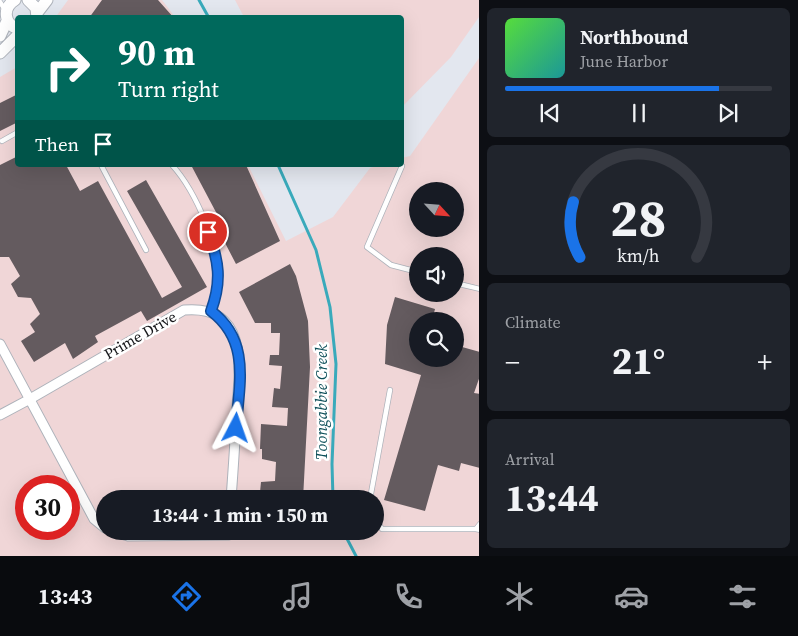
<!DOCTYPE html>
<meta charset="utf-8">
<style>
:root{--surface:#171b24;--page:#20242c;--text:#f1f3f6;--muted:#9ea1a6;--line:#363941;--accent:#1a73e8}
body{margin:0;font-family:"Source Serif 4",serif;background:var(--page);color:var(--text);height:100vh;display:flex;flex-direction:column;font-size:19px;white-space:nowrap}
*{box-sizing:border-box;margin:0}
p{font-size:16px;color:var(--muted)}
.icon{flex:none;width:28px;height:28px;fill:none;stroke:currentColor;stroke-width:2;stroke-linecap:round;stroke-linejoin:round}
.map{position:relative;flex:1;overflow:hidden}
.details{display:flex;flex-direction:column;gap:8px;padding:8px;background:#0d0f14;width:319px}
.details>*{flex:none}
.banner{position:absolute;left:15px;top:15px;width:389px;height:152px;border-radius:5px;box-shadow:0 5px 20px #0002;background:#00695c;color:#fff;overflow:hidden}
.needle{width:32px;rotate:116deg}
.fabs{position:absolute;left:409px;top:182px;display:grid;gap:10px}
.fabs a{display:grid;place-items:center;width:55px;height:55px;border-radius:50%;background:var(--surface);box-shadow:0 5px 20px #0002;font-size:25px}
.speed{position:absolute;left:15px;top:475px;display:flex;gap:10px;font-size:25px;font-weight:700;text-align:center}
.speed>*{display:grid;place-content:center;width:65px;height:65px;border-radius:50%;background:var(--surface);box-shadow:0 5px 20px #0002;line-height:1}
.speed .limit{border:8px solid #d22;background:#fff;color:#111}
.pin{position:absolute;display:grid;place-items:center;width:42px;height:42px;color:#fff;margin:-21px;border:2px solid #fff;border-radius:50%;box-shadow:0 1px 5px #0007}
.me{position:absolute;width:55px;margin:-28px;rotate:4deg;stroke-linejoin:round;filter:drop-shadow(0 0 4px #0008)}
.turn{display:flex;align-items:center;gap:18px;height:105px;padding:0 20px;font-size:22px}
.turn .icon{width:65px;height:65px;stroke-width:2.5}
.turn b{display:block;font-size:35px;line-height:42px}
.then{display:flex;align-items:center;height:48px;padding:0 20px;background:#0003;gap:10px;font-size:19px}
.big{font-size:38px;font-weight:700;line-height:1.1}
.details .widget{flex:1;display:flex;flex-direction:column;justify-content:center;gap:8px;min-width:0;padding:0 18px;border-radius:8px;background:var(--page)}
.details .dial{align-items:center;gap:0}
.dial svg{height:130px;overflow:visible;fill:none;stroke:var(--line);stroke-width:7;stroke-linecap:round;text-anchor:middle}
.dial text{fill:var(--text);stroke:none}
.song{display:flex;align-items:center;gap:15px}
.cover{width:60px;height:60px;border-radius:8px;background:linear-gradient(135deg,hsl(110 70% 55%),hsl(180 70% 35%))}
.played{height:5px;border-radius:2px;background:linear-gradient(90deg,var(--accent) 80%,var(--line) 80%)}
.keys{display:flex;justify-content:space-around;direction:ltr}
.heat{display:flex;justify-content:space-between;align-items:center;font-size:28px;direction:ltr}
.trip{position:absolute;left:96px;top:490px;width:288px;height:50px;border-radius:25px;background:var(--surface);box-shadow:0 5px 20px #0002;font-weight:700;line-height:50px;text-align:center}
.tabs{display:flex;height:80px;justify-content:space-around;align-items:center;background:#090b0e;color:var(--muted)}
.tabs .icon{width:35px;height:35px}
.tabs .on{color:var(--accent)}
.tabs b{font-size:22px;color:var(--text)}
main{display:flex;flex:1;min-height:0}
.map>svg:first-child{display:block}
.industrial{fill:#f0d6d7;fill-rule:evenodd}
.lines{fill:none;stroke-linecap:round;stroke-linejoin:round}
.stream{stroke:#39aabb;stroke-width:3}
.building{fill:#645b5f}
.service-casing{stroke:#adb2ba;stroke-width:6}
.minor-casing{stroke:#adb2ba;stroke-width:11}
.tertiary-casing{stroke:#adb2ba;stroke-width:13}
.service{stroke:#fff;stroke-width:4.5}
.minor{stroke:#fff;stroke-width:9}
.tertiary{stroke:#fff;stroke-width:11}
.route-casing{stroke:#114b97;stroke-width:12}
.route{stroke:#1a73e8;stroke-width:9}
.labels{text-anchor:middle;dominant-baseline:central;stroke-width:5;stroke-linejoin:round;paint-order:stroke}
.street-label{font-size:15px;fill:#151619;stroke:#fff}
.water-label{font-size:16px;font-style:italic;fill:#0c4e58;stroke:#fff}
</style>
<main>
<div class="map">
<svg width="480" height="556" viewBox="0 0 480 556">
<rect width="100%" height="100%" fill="#e3e7ef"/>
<!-- industrial -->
<path class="industrial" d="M68,0h94l13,17 -120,1z
M235,0h244v17l-28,40 -50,51v-90l-157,-1z
M479,58v498h-479v-479l17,-10 1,98h230l38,76 47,-24 37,-49 9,-3h22v-7l9,-2zM418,191h37v38h-37zM418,256h37v38h-37zM418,321h37v38h-37zM26,486h43v43h-43zM105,499h270v32h-270z"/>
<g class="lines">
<!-- stream -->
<path class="stream" d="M199,0l10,18
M278,165l38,85 14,57 6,57 -4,100 1,35
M343,531l13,25"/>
</g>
<!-- building -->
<path class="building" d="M102,0h56l16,18h-85z
M18,94v28l-18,9v-28z
M18,156v9h48l14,26 18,-10 64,117 20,-11 -55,-96 19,-11 61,107 -60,34 -6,-10 -46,25 3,6 -25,17 -8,-16 -31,19 -13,-21 14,-9 -5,-8 10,-10 -9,-16 -13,-1 -7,-13 9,-8 -11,-19h-9v-92z
M191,165h55l34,76 -44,23 -13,-25 3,-2 -11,-20 3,-1z
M290,264l6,12 12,45 2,46 -7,132h-33l1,-6 -11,-1 1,-10 14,-1 1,-19 -14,-3v-10h-2l1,-25 26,2 1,-18 -16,-1 2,-19 6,1 2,-23 -13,-1 1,-10h9l1,-22h-9v-10h-16l-16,-31z
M395,297l40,12 -3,12h-14v38h37v-14l25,7v24l-6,17 6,1v74l-19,-5 -2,8 -21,-6 -13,46 -41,-11 37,-125 -36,-11 2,-39z"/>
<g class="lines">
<!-- service casing -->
<g class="service-casing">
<path id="service" d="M0,2l5,8
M2,141l16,-9
M101,165l45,85
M172,165c23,25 52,89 47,124 -1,7 -5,15 -8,22
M402,166l-35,81 24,18 27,7
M455,283l25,6
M370,499l20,-109
M375,519l7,10h94
M480,524l-4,5 4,1"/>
</g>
<!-- minor casing -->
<g class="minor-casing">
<path id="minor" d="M0,344l94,175 11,9
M0,415l30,-16 154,-89c68,-6 55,64 52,109 -1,26 -3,53 -5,80
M111,531l17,5 101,-1v-4"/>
</g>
<!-- tertiary casing -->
<g class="tertiary-casing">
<path id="tertiary" d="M15,0c-13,8 -11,24 3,29
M28,0l8,8 1,10
M37,13l10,-13
M0,36l7,-15
M0,53l18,-18"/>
</g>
<!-- service -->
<use href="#service" class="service"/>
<!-- minor -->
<use href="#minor" class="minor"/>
<!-- tertiary -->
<use href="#tertiary" class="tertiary"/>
</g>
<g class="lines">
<!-- route casing -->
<g class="route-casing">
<path id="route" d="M208,232c11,29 14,49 3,79 40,30 28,73 25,117"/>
</g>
<!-- route -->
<use href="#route" class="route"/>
</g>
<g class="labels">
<!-- street labels -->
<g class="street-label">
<text transform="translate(140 335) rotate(-30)">Prime Drive</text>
</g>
<!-- water labels -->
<g class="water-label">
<text transform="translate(321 402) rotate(-90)">Toongabbie Creek</text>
</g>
</g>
</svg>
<div class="fabs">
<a><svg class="needle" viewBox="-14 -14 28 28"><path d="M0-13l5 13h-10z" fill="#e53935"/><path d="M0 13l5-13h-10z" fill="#9ea1a6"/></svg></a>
<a><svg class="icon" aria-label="sound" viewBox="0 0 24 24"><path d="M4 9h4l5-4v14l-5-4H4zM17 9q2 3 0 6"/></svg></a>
<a><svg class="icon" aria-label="search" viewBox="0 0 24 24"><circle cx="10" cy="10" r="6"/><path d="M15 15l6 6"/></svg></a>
</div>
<div class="speed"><div class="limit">30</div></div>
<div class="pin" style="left:208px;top:232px;background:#d93025"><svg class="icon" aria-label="arrive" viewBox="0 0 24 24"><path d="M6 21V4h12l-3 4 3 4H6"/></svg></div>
<svg class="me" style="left:236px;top:428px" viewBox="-20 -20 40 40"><path d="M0-17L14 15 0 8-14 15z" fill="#1a73e8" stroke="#fff" stroke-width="4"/></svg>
<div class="trip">13:44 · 1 min · 150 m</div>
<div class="banner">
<div class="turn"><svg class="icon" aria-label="right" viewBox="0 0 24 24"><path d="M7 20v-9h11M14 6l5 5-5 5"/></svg><div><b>90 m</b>Turn right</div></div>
<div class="then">Then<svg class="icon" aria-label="arrive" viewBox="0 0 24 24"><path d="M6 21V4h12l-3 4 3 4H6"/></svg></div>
</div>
</div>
<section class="details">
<div class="widget">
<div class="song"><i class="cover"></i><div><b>Northbound</b><p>June Harbor</p></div></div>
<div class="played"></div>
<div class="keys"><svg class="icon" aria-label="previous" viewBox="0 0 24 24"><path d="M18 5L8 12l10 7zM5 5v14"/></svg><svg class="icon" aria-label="pause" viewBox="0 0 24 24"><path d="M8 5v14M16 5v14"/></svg><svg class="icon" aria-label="next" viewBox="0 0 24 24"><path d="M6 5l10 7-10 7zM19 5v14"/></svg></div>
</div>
<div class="widget dial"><svg viewBox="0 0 100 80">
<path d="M14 69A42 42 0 1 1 86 69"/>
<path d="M14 69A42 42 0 0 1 10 35" stroke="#1a73e8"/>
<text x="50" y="56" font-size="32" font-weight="700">28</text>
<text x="50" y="72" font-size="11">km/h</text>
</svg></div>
<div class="widget"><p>Climate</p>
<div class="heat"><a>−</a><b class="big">21°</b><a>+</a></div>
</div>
<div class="widget"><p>Arrival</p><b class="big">13:44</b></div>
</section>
</main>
<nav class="tabs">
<b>13:43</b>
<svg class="icon on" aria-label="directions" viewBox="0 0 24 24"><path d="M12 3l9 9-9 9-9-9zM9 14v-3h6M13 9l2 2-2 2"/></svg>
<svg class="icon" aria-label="music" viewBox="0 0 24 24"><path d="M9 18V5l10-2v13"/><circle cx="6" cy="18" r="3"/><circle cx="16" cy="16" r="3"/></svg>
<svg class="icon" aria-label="phone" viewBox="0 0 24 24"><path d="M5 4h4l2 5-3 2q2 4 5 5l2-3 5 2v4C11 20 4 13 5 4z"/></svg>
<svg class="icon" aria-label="climate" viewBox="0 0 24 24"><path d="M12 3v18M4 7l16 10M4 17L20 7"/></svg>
<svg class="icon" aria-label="car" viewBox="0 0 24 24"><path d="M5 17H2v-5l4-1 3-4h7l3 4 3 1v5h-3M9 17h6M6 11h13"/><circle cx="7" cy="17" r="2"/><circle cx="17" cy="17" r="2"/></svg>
<svg class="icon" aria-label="filters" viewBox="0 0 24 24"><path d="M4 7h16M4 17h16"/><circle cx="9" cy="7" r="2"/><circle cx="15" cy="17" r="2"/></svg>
</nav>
